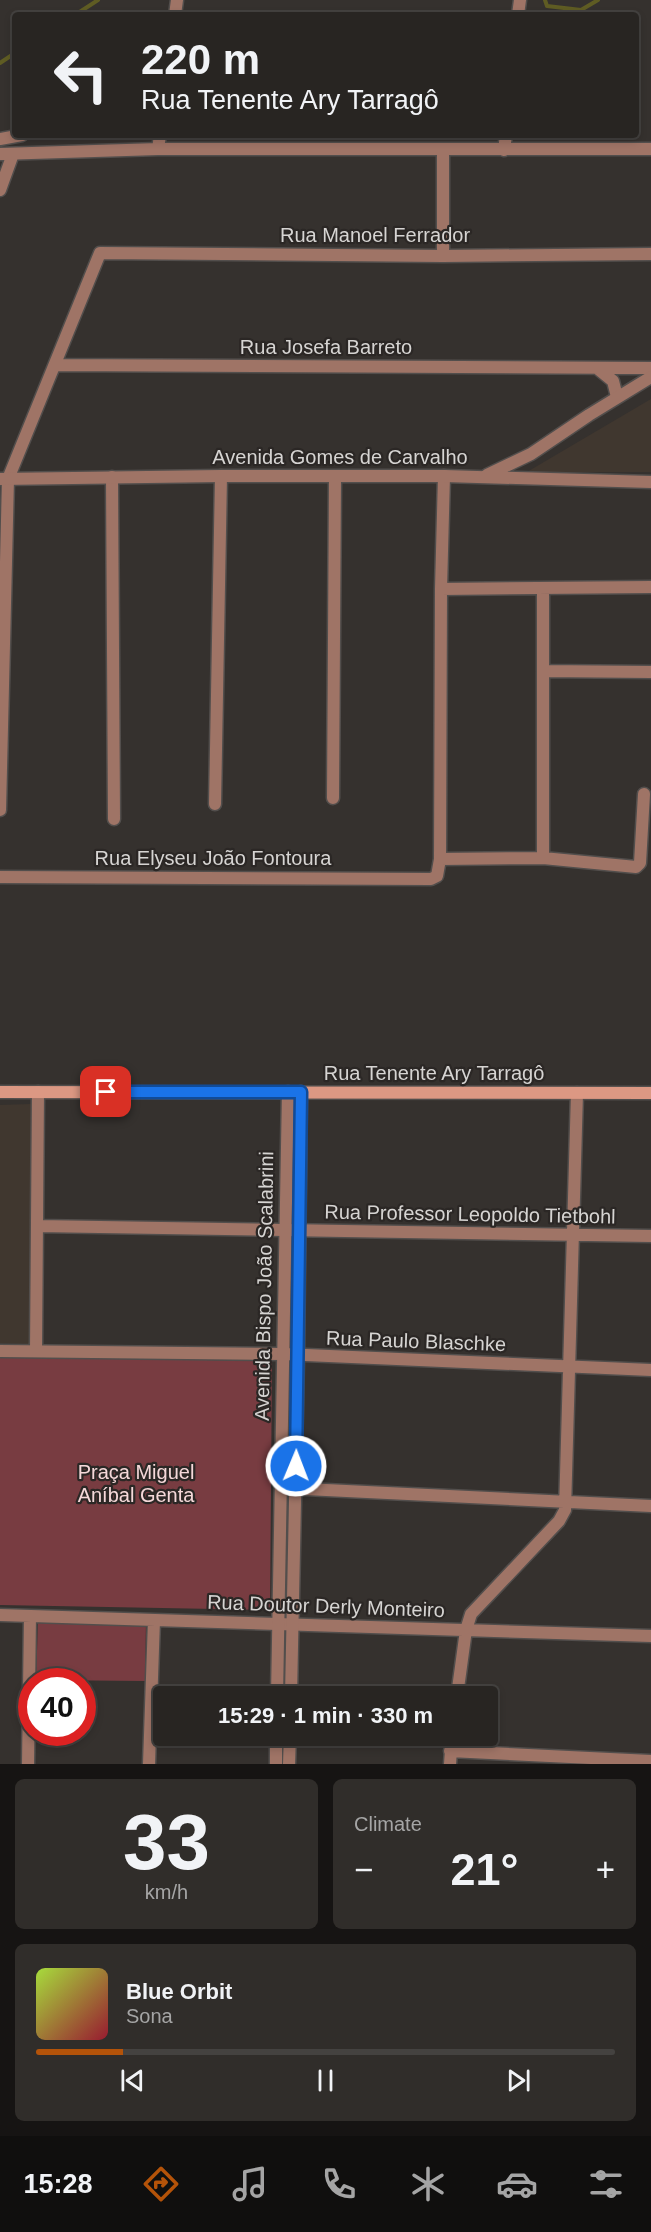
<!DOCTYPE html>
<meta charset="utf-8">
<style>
:root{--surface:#282522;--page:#302d2a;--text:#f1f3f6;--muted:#a5a5a5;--line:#444240;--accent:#b45309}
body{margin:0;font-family:Arial,sans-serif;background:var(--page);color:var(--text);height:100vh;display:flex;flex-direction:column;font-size:22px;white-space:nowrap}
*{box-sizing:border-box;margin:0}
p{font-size:20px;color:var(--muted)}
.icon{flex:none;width:33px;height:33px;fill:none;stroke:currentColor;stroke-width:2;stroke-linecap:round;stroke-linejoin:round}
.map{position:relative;height:1764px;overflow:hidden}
.details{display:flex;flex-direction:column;gap:15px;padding:15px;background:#161413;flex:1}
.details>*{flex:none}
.hud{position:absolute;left:12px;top:12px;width:627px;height:126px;border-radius:6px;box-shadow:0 3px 9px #0003,0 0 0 2px var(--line);background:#282522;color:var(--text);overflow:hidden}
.speed{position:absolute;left:18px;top:1668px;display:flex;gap:12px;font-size:30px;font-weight:700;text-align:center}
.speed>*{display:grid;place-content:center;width:78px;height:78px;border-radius:50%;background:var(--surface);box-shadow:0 3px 9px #0003,0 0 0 2px var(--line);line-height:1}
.speed .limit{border:9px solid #d22;background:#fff;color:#111}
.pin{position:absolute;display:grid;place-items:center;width:51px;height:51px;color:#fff;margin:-26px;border-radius:12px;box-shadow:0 3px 9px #0006}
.me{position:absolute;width:66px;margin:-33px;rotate:1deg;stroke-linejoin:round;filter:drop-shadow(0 0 4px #0008)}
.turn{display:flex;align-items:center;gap:21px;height:126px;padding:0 30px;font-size:27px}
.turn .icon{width:78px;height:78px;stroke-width:2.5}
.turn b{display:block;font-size:42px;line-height:51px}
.big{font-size:45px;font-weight:700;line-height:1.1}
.details .widget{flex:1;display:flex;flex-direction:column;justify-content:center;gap:9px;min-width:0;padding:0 21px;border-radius:9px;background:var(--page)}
.details .dial{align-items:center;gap:0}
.dial b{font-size:78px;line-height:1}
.song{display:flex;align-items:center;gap:18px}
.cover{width:72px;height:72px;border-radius:9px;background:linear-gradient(135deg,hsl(80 70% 55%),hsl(350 70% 35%))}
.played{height:6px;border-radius:3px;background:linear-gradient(90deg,var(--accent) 15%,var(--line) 15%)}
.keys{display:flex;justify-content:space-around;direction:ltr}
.heat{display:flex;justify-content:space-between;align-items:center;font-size:33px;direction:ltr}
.details .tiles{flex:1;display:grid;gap:15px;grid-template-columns:1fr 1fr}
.widget:last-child{grid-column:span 2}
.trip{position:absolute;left:153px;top:1686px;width:345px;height:60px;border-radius:6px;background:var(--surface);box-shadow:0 3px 9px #0003,0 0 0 2px var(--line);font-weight:700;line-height:60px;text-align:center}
.tab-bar{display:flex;height:96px;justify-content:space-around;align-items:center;background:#100f0e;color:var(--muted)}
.tab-bar .icon{width:42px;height:42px}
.tab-bar .current{color:var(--accent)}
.tab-bar b{font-size:27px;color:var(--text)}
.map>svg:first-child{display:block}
.built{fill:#40372f}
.green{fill:#783c41}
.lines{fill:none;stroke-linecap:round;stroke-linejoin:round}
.stream{stroke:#5f5c23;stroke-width:4}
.minor-casing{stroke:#524e4c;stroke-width:15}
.tertiary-casing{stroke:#524e4c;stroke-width:15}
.secondary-casing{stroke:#524e4c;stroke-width:15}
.minor{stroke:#9f7466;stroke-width:12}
.tertiary{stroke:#9f7466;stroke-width:12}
.secondary{stroke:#dc9883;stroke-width:12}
.route-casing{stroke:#114b97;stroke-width:15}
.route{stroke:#1a73e8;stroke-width:10}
.labels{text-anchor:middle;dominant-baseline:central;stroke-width:4.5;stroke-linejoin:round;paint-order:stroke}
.street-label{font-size:20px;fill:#d6d4d2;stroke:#2b2725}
.park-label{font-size:20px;fill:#f5d8d9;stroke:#2b2725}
</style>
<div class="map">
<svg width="651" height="1764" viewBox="0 0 651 1764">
<rect width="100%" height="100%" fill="#35312e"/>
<!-- built -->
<path class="built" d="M651,399v73h-124z
M31,1104l-2,240 -29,-1v-238z"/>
<!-- green -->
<path class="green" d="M0,1357l272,4 -2,249 -270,-5z
M38,1621l108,1 -1,59 -109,-1z"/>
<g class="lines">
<!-- stream -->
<path class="stream" d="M545,0l2,6 34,4 17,-10
M75,15l23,-15
M0,63l15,-10"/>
<!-- minor casing -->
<g class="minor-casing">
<path id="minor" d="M175,15l2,-15
M518,15l2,-15
M0,139l22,-4
M158,149l2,-14
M504,150l2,-15
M443,151v105
M0,154l158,-5h493
M0,190l13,-36
M55,365l596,3
M597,368l16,13 4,16
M112,477l2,342
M441,589l210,-2
M543,671l108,1
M333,798l2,-321
M215,804l6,-328
M0,810l8,-331 92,-226 343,3 208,-2
M543,858v-270
M440,859l103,-1 93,9 4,-4 4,-69
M0,877l431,2 6,-3 3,-17 1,-270 3,-113
M37,1226l614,10
M0,1351l283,3 368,16
M36,1351l2,-259
M285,1488l366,18
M0,1615l651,21
M457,1696l9,-66 5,-16 88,-93 6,-11 12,-417
M450,1751l201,10
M28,1764l2,-148
M149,1764l5,-144
M450,1764l2,-28"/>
</g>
<!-- tertiary casing -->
<g class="tertiary-casing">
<path id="tertiary" d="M487,475l44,-21 58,-39 62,-38
M0,479l221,-3h223l207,6
M277,1696l11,-604
M291,1696l7,-341 3,-263
M276,1764v-28
M289,1764l1,-28"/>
</g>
<!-- secondary casing -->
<g class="secondary-casing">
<path id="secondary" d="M0,1092l651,1"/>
</g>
<!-- minor -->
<use href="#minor" class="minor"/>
<!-- tertiary -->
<use href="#tertiary" class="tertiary"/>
<!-- secondary -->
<use href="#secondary" class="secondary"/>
</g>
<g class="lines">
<!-- route casing -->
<g class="route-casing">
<path id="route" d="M106,1092h195l-5,374"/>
</g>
<!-- route -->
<use href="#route" class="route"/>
</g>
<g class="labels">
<!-- street labels -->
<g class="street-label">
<text x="375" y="235">Rua Manoel Ferrador</text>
<text x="326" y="347">Rua Josefa Barreto</text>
<text x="340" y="457">Avenida Gomes de Carvalho</text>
<text x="213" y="858">Rua Elyseu João Fontoura</text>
<text x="434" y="1073">Rua Tenente Ary Tarragô</text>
<text transform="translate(470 1214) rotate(1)">Rua Professor Leopoldo Tietbohl</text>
<text transform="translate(264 1286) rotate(-89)">Avenida Bispo João Scalabrini</text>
<text transform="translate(416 1341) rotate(2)">Rua Paulo Blaschke</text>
<text transform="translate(326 1606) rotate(2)">Rua Doutor Derly Monteiro</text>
</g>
<!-- park labels -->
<g class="park-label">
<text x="136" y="1472">Praça Miguel<tspan x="136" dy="23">Aníbal Genta</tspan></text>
</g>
</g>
</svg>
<div class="speed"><div class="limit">40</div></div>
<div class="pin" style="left:106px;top:1092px;background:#d93025"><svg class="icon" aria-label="arrive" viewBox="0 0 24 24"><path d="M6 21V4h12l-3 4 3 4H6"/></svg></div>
<svg class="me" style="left:296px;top:1466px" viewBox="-20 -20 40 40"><circle r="17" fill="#1a73e8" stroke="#fff" stroke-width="3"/><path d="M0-11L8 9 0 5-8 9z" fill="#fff"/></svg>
<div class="trip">15:29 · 1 min · 330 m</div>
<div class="hud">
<div class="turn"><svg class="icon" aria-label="left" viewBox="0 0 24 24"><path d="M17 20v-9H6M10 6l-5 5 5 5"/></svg><div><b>220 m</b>Rua Tenente Ary Tarragô</div></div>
</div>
</div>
<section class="details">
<div class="tiles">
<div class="widget dial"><b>33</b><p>km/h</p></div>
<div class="widget"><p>Climate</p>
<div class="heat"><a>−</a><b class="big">21°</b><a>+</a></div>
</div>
<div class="widget">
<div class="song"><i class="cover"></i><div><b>Blue Orbit</b><p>Sona</p></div></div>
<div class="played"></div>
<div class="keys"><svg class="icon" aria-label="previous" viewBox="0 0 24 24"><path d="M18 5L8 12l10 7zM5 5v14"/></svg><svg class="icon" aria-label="pause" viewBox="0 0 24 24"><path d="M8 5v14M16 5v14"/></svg><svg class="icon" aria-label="next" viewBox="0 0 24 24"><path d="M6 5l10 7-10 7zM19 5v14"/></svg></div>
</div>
</div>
</section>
<nav class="tab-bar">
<b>15:28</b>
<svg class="icon current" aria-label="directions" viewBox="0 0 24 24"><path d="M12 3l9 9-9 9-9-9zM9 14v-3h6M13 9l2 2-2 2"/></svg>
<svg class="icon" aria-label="music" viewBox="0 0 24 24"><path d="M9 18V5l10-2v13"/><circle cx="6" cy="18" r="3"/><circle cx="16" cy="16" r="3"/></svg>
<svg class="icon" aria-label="phone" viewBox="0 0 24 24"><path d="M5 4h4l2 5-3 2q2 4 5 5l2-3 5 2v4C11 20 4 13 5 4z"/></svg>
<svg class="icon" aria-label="climate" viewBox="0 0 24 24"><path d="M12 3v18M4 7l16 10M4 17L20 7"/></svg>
<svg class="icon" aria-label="car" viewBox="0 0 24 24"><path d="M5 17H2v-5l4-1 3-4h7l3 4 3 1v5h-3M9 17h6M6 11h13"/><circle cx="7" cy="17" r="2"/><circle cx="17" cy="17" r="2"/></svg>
<svg class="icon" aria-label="filters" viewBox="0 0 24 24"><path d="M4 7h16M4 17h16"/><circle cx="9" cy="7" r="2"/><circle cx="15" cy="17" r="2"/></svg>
</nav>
